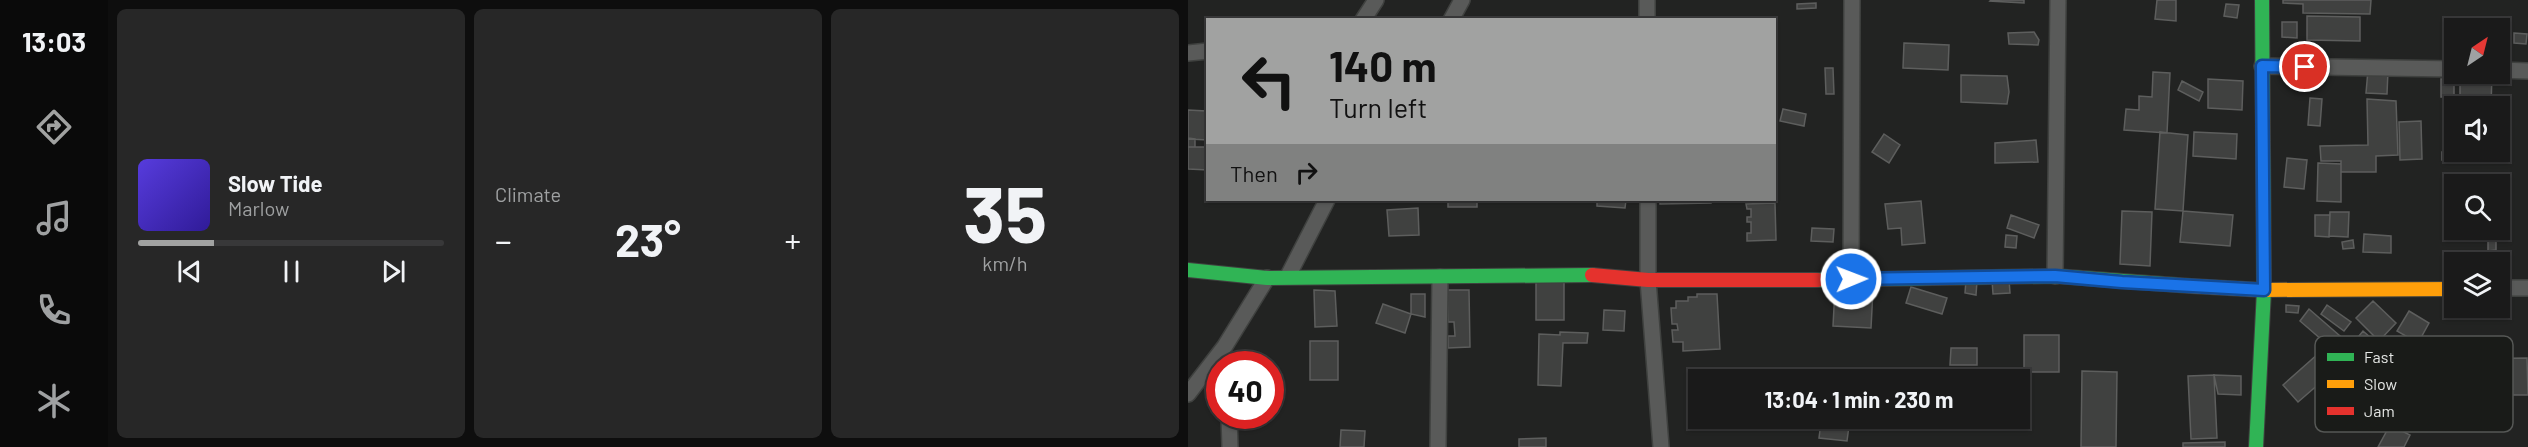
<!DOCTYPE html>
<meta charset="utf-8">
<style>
:root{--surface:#1a1a1a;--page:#272727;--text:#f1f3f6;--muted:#9fa1a2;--line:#383839;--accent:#a1a2a1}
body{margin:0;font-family:Barlow,sans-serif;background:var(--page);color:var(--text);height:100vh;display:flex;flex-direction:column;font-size:22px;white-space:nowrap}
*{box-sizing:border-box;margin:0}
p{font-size:20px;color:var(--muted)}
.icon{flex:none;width:33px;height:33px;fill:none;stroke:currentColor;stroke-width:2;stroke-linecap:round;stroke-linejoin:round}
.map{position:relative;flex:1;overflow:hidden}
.sheet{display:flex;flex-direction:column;gap:9px;padding:9px;background:#0e0e0e;width:1080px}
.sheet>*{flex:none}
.banner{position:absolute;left:18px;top:18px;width:570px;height:183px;border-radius:0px;box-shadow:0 2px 4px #0004,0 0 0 2px var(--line);background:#a1a2a1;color:#111;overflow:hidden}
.needle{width:39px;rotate:35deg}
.buttons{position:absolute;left:1256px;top:18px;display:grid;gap:12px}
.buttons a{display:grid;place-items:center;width:66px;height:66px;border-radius:0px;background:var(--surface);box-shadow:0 2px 4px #0004,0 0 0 2px var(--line);font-size:30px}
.speed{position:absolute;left:18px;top:351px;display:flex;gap:12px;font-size:30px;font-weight:700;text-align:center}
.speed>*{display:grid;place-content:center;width:78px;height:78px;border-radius:50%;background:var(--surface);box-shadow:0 2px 4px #0004,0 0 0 2px var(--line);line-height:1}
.speed .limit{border:9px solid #d22;background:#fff;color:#111}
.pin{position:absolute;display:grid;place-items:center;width:51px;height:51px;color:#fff;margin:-26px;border:3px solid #fff;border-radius:50%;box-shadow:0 2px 6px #0007}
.me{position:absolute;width:66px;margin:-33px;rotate:89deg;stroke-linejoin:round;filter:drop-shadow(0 0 4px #0008)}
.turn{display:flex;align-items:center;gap:21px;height:126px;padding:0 24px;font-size:27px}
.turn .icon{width:78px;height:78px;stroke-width:2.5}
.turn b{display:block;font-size:42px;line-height:51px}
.then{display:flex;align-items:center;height:57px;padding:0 24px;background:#0003;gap:12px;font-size:22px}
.big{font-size:45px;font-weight:700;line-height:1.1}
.sheet .tile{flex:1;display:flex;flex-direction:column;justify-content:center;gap:9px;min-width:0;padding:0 21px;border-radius:9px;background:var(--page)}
.sheet .dial{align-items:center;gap:0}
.dial b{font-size:78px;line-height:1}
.song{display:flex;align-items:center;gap:18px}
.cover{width:72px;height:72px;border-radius:9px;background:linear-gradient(135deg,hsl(250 70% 55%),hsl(250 70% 35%))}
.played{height:6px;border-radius:3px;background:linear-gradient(90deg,var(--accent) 25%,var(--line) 25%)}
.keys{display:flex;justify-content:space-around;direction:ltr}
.heat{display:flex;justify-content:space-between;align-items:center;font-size:33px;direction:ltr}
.sheet .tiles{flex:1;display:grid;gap:9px;grid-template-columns:repeat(3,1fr)}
.trip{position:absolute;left:500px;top:369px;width:342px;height:60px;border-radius:0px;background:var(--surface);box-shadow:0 2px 4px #0004,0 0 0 2px var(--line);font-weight:700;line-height:60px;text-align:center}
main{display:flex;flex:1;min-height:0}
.menu{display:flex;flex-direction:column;width:108px;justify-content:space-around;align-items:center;background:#0a0a0a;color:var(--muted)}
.menu .icon{width:42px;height:42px}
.menu .active{color:var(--accent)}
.menu b{font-size:27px;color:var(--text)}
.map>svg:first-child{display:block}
.building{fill:#404140;stroke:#5d5e5d;stroke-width:1.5}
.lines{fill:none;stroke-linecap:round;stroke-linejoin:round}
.street-casing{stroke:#3f413f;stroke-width:18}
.fast-casing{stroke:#3f413f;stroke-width:16}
.slow-casing{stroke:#3f413f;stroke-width:16}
.jam-casing{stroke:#3f413f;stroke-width:16}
.street{stroke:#595a59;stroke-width:15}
.fast{stroke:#30b455;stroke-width:14}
.slow{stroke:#ff9f0a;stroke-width:14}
.jam{stroke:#e5322d;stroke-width:14}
.route-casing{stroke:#114b97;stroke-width:15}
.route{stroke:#1a73e8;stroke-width:10}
.key{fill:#191b18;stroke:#565856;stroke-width:1.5}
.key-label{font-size:16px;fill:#e5e7e5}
</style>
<main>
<nav class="menu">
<b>13:03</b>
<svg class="icon active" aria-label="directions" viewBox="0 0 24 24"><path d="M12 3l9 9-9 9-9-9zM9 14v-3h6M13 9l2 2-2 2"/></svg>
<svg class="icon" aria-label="music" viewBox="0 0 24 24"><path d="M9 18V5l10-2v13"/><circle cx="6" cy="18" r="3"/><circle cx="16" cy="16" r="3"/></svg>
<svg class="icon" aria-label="phone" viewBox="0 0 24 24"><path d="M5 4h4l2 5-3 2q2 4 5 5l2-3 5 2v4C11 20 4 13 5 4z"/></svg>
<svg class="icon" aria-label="climate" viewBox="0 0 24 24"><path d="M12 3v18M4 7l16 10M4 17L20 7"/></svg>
</nav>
<section class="sheet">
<div class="tiles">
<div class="tile">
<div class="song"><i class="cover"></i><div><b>Slow Tide</b><p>Marlow</p></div></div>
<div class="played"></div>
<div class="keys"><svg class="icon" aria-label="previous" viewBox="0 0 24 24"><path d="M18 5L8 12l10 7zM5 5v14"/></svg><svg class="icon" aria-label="pause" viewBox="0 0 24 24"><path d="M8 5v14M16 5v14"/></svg><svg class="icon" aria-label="next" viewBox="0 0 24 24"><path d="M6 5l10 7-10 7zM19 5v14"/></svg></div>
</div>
<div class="tile"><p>Climate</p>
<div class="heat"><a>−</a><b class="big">23°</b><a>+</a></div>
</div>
<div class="tile dial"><b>35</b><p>km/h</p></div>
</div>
</section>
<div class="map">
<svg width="1340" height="447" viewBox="0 0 1340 447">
<rect width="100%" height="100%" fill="#222322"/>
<!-- building -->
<path class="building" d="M803,0h33v3l-34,-2z
M969,0h19v21l-21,-2z
M1095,0h88l-1,14 -67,-1v-9l-20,-1z
M628,3v5l-19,1v-5z
M1038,4l13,1 -2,13 -13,-2z
M1119,16l53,1v24l-53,-1z
M1094,22h15v16l-15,-1z
M846,32l5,8 -1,5 -29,-1 -1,-11z
M1326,33l13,1 -1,10 -12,-1z
M716,43l45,2 -1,25 -45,-2z
M637,68h8l1,26h-8z
M1180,70l20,1 -1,23 -21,-1z
M965,72l17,1 -3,60 -43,-3 2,-21 13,1v-14l13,1z
M1272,74h32l-1,32h-27v-3h-4z
M773,75l46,1 2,16 -2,12 -46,-2z
M1020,79l35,2 -1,29 -34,-2z
M1253,79h13v18h-13z
M994,81l21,11 -4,9 -21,-11z
M1122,98l12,1 -2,27 -12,-1z
M1179,99l29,2 2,54 -22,1v16h-35v-11h-20l-1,-15 48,-1z
M595,109l23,5 -2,12 -24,-5z
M0,110l18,1 2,29 -20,-1z
M1233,121l1,38 -22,1 -1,-38z
M972,132l28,3 -5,76 -28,-2z
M1006,132l43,2 -1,25 -43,-3z
M696,134l16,11 -11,18 -17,-11z
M0,138l7,1v8h-7z
M848,140l2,22 -43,1v-20z
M0,147h20v23l-20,-1z
M1254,152h10v8h-10z
M1279,152h25v7h-25z
M1099,158l20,2 -3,29 -20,-2z
M1130,163l23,1v38l-24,-1z
M260,200h29v7h-29z
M409,200h29l-1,8 -28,-2z
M472,200h51v3l-51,1z
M733,201l4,42 -23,2 -1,-17 -13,1 -3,-25z
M587,203l1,37 -29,1v-8h4v-11h-4v-5h4v-8h-4l-1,-5z
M230,208l1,27 -30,1 -2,-26z
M934,211l30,1 -2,54 -30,-2z
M995,211l50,4 -3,31 -50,-4z
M1142,212h19l-1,25 -19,-1z
M823,215l28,10 -5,13 -27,-10z
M1127,215h15l-1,22 -14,-1z
M624,228l22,1 -1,13 -22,-1z
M1176,234l27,2v17l-28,-1z
M818,235l11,1 -1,12 -11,-1z
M1165,240l1,8 -11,1 -1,-7z
M1300,241h8v9l-8,1z
M348,277h28v43h-28z
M821,279l1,14 -17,1 -1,-14z
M778,280l11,1 -1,14 -11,-2z
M723,287l36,11 -5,16 -36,-11z
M647,288l38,2 -2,38 -38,-2z
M126,290l21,1 2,35 -22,1z
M259,290h22l1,57 -22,1v-12h7l-1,-14h-6z
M223,294h14v23l-14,-3z
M509,294h20l3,55 -37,2v-9h-10l-1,-12h6l-1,-6h-5l-1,-16h5v-7h12v-4h9z
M1185,301l23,22 -17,18 -23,-23z
M195,304l28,10 -6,19 -29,-10z
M1098,305l13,1 -1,7 -12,-1z
M1139,305l24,17 -7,9 -23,-17z
M1121,309l38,33 -10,11 -37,-32z
M416,310l21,1 -1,20 -21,-1z
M1221,311l20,12 -11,20 -21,-12z
M1175,331l37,32 -8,10 -37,-32z
M372,332l28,1 -1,10h-24l-2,43 -23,-1 1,-51 21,1z
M836,335h35v37h-35z
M122,341h28v39h-28z
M763,348h26v17h-27z
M1131,353l16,17 -37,32 -15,-17z
M1339,358l1,37h-23l-1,-23 -27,1 1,8h-22l-1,-22z
M655,370l27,3v7h-28z
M894,371l35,1 -1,75h-35z
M622,373l10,6 3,-4 8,5h-21l-3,-2z
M1026,375l3,63 -26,1 -3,-63z
M1026,375l27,1v19l-23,-1z
M633,422l28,4 -2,15 -28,-3z
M1202,425l20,10 -6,12h-26z
M153,430l24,1 -1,16h-24z
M358,438v9h-27v-8z
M1037,442v5h-42v-4z"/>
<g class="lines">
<!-- street casing -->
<g class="street-casing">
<path id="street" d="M459,0v20
M175,20l13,-20
M263,20l11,-20
M0,53l20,-2
M1074,66l192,3
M1311,70l29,1
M460,200v80l13,167
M100,276l39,-76
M867,276l3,-276
M663,279l1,-279
M1311,288h29
M0,394l37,-48 42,-68
M41,416l1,31
M250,447l2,-170"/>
</g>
<!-- fast casing -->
<g class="fast-casing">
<path id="fast" d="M0,270l79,8 325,-3
M630,280l237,-4 136,10
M1068,447l8,-157 -2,-290"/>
</g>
<!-- slow casing -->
<g class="slow-casing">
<path id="slow" d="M1003,286l73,4 190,-1"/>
</g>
<!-- jam casing -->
<g class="jam-casing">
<path id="jam" d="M404,275l56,5h170"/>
</g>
<!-- street -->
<use href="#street" class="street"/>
<!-- fast -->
<use href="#fast" class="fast"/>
<!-- slow -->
<use href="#slow" class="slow"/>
<!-- jam -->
<use href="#jam" class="jam"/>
</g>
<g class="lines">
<!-- route casing -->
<g class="route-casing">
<path id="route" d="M663,279l204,-3 67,6 142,8 -2,-224 43,1"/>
</g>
<!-- route -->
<use href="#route" class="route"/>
</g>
<!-- legend -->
<rect x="1127" y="336" width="198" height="96" rx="9" class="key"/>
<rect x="1139" y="353" width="27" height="8" fill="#30b455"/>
<rect x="1139" y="380" width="27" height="8" fill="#ff9f0a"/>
<rect x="1139" y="407" width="27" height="8" fill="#e5322d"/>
<g class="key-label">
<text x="1176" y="363">Fast</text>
<text x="1176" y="390">Slow</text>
<text x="1176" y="417">Jam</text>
</g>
</svg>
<div class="buttons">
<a><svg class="needle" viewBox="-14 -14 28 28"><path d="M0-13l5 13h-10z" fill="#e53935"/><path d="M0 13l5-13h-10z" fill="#9fa1a2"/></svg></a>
<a><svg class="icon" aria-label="sound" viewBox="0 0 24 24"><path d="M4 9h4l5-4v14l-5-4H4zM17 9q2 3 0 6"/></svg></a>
<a><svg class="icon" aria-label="search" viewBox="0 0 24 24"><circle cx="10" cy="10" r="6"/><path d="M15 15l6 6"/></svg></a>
<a><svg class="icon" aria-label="layers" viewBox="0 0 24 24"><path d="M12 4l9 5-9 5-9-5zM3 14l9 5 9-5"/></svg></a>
</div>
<div class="speed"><div class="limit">40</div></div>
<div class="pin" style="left:1117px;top:67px;background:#d93025"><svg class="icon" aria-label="arrive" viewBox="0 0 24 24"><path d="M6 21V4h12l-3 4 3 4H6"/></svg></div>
<svg class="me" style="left:663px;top:279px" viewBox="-20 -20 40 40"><circle r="17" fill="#1a73e8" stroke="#fff" stroke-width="3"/><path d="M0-11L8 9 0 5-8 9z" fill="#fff"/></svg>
<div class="trip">13:04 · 1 min · 230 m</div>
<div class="banner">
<div class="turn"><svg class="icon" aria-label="left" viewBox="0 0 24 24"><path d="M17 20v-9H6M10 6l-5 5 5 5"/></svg><div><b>140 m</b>Turn left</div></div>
<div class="then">Then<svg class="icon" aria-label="right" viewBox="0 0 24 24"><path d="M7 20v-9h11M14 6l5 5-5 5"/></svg></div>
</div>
</div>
</main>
